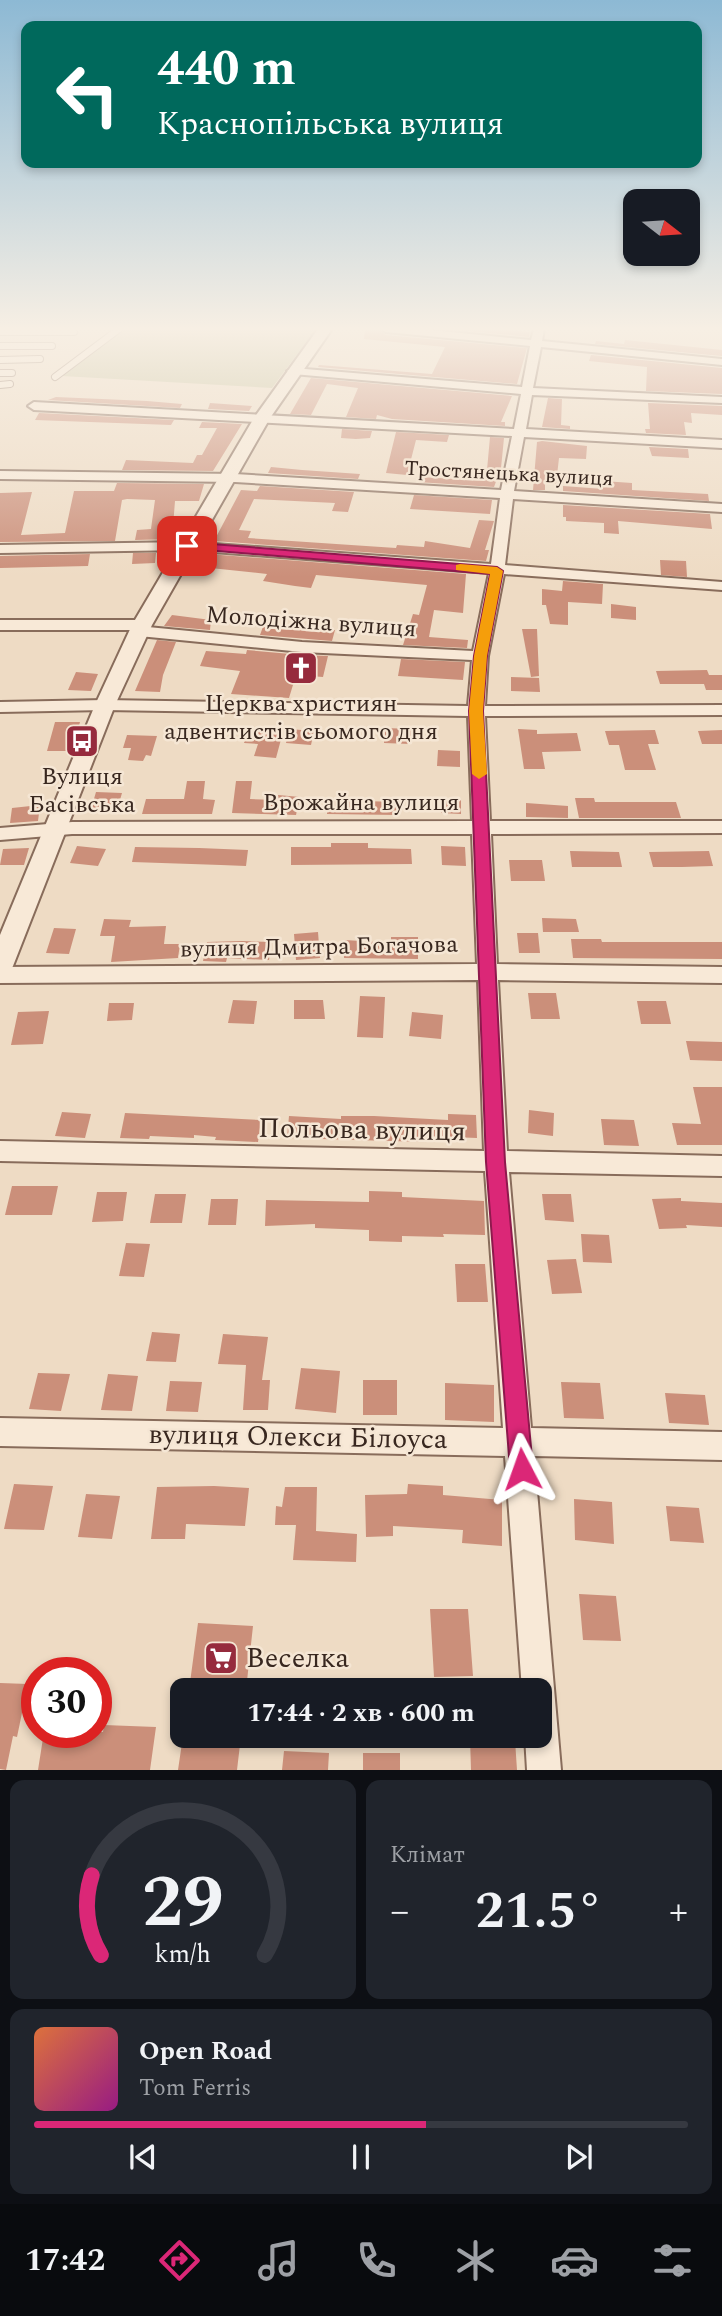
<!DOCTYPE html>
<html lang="uk">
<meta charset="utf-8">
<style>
:root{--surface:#171b24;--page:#20242c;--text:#f1f3f6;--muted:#9ea1a6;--line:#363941;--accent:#db2777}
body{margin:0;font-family:Spectral,serif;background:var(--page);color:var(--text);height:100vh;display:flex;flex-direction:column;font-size:26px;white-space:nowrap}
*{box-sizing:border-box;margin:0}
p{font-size:23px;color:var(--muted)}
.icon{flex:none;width:38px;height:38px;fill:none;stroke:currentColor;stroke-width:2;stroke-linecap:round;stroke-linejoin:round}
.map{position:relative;height:1770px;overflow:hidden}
.drawer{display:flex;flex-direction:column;gap:10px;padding:10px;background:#0d0f14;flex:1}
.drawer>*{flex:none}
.banner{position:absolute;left:21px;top:21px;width:681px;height:147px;border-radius:14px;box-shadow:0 4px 10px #0003;background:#00695c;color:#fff;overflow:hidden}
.needle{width:46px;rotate:107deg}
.tools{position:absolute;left:623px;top:189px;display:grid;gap:14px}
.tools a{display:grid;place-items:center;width:77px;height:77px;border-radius:14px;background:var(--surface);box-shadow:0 4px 10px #0003;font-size:35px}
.speed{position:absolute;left:21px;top:1657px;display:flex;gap:14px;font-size:35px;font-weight:700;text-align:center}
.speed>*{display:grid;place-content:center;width:91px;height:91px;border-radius:50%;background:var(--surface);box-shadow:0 4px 10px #0003;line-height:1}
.speed .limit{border:10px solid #d22;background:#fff;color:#111}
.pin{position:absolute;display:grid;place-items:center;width:60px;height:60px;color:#fff;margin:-30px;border-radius:14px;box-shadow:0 4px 10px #0006}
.me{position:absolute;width:77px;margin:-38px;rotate:356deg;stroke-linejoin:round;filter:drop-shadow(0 0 5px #0008)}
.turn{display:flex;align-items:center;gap:24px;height:147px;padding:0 21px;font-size:32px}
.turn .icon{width:91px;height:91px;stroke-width:2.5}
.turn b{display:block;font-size:49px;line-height:60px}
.big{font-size:52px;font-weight:700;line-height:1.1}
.drawer .widget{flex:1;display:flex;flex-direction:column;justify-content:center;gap:10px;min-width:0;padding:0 24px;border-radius:14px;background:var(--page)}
.drawer .dial{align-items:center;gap:0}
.dial svg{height:182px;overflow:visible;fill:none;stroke:var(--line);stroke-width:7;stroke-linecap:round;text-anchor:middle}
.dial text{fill:var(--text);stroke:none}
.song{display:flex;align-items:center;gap:21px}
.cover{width:84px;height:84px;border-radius:10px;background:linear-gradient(135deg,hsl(20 70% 55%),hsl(310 70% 35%))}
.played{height:7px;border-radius:4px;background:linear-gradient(90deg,var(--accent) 60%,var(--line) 60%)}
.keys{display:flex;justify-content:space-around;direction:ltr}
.heat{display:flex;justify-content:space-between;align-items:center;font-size:38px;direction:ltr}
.drawer .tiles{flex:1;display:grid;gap:10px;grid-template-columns:1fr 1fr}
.widget:last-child{grid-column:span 2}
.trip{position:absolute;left:170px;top:1678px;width:382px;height:70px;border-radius:14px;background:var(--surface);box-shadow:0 4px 10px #0003;font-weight:700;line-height:70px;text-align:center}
.menu{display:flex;height:112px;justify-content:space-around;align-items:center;background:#090b0e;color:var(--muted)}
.menu .icon{width:49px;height:49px}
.menu .on{color:var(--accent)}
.menu b{font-size:32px;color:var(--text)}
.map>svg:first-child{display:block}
.cemetery{fill:#c1bf97}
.building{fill:#cb8f7a}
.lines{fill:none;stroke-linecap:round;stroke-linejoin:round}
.service-casing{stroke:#886c5b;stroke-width:8}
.minor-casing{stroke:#886c5b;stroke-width:4}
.tertiary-casing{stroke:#886c5b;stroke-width:4}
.service{stroke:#f8e9d7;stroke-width:6}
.minor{fill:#f8e9d7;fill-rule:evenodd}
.tertiary{fill:#f8e9d7;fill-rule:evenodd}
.route{fill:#db2777;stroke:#8e194d;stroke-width:2}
.slow{fill:#f59e0b}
.labels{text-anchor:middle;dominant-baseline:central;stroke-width:5;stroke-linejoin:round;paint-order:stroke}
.far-street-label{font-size:21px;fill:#38271f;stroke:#f5e6d4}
.street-label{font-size:24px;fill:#38271f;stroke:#f5e6d4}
.poi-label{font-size:24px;fill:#38271f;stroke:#f5e6d4}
.near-street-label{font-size:28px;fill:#38271f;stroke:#f5e6d4}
.near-poi-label{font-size:28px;fill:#38271f;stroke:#f5e6d4;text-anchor:start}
</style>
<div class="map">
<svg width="722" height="1770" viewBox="0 0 722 1770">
<rect width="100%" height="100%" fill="#eedbc4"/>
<!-- cemetery -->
<path class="cemetery" d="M124,329h192l-44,59 -210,-12z"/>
<!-- building -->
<path class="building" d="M365,329h13l8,6 141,13 -10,36 -199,-17 1,-2 113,9 13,-27 -81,-8z
M450,329h34l46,3 -1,5z
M625,340l97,10v6l-127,-12 1,-3 28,3z
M591,355l131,13v26l-76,-3 1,-24 -58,-6z
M311,378l201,18 -11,26h4v4l-113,-7 -15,-4 -1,4 -30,-2 12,-29 -31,-4 -16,31 -21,-1z
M56,397l91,4 35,3 -2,4 -132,-8z
M548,398l14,1 -1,26 9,1v3l-28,-2z
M210,403l42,3 -3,5 -41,-2z
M648,403l74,3v9l-31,-2 1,10 -8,-1 2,13 -40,-2 -1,-4h5z
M39,413l135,7 -3,5 -136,-5z
M202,422l40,2 -29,47 -91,-1 4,-10 67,3 4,-8h5l15,-27h-18z
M342,429l30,2 -2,7 -14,1 -15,-1z
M396,432l53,3 -2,7 -31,-2 -9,35 -21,-2z
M490,437l14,1 -3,30 -7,19 -77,-5 1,-5 59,3 3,-10h7z
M542,441l45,5 -1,13 -27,-1 -3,26 -11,-1v7h-12l4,-48z
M649,447l39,2 1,9 -37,-2z
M271,467l31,3 58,4 -2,5 -90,-6z
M603,481l29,2v7l76,4 1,7 -146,-10v-5l40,3z
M117,483l87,1 -5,17h-24l-3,38 -37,1 2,-10 14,-1 4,-29 -28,-1 -5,1 -7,41 -115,1v-49l32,-1 -11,43 44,-2 9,-42h40z
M260,486l94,6 -6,20 -16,-1 3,-8 -81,-4 -15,31 12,1 -3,7 148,10 1,-3 27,2 1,-6 45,7 9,-28 15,1 -9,29h4l-3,11 -272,-20 27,-51 16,1z
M414,495l78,5 -2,14 -80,-5z
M563,505l147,9 2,15 -94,-8 1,13 -15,-1v-10l-38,-2v-4h-3z
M133,553h23l-1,10 -23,1z
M90,554l-2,12 -88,2v-12z
M208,554l258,20 -3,39 -29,-3 -5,27 39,3 -1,8 -64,-3 10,-31 6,1 8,-30 -111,-10 -5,13 -16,-2 -32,-5 4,-7 -66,-7z
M660,560l26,1 1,16 -26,-2z
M563,581l40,3 -1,20 -34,-2v23l-18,-1 -4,-19h-4v-16l20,2z
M611,604l25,3v13l-25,-2z
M172,615l39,5 -1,10 -46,-4z
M264,624l17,2 54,4 -3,11 -72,-6z
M522,629h15l2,47 -8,1z
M157,640l19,2 -13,33 -3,17 -25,-1z
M247,650l55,5 26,1 -5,21 -27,-2 -7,23 -58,-4 9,-23 -40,-5 6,-15 40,3z
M401,659l64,3 -2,18 -65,-4z
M707,670l2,5h13v15h-16l-2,-6h-44l-4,-13z
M76,672l22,2 -7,17 -23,-1z
M511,677l28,1 1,14 -29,-1z
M55,722h25l-8,29h-25z
M385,728l27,1 -1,15 -27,-1z
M289,729l25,2 -3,14 -25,-2z
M518,729l19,1v4l40,-1 4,18 -39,1 3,17h-21z
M248,730l35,2 -7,26 -22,-2 4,-12 -14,-1z
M655,730l4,14h-11l8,26h-31l-6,-25h-10l-4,-14z
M722,730v14h-20l-4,-13z
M127,735l30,1 -6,20 -5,-1 -3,6 -15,-1 3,-12h-8z
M438,750l22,1v16l-23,-1z
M187,781h18l-2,18 12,1 -3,14h-70l4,-15h38z
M236,781h16l-2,18 27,1 1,-5 22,2 -4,18 -64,-2z
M96,792l26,1 -5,17 -26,-1z
M575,798h19l1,4h81l5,16h-102z
M442,799l19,1v14l-20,-1z
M327,800l71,2v13l-71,-1z
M526,803l42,3v12l-42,-1z
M40,805l-2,16 -28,2 2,-15z
M331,843h37v5l43,1 1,15 -121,1v-18h40z
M77,846l29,3 -8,17 -28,-3z
M441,846l24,1 1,19 -24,-1z
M135,847l64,1 49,2 -2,16 -25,-1 -89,-3z
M29,848l-5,17h-24l3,-16z
M570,851l49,1 3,15h-50z
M709,851l4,15 -31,1h-29l-4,-15z
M509,860h33l3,21h-34z
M542,918l34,1 3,13h-36z
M104,919l27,1 -2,7 37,-1 -2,18h16l-2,14 -67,4 4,-26h-15z
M54,928l22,1 -7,25 -23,-1z
M318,932l2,26 -24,2 -2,-26z
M517,933h21l2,20h-21z
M391,937h27v22l-74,-1 1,-18 46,3z
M571,939h30l1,3h120v17l-149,-1z
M242,941l30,1 -3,18 -42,-2 -1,4 -23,-1 4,-19z
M528,993h28l4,26h-29z
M360,996l25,1 -2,41 -26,-1z
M233,1000l24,1 -3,23 -26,-1z
M294,1000h29l2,19h-31z
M637,1001h29l5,23h-30z
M109,1003h25l-2,17 -25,1z
M49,1011l-6,33 -32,1 7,-33z
M412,1012l31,3 -2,24 -32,-3z
M686,1041l36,1v19l-32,-1z
M693,1087h29v58h-45l-5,-22 29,1z
M529,1110l25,3 -1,23 -25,-3z
M62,1112l29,2 -6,24 -30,-2z
M125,1113l136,7 -3,22 -43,-2 1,-3 -22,-2v3l-44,-2 -1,3 -29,-1z
M448,1114l28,1 1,23 -51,-2v6l-139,-4 2,-22 52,3v-3h33l74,4z
M601,1119l33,1 5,26 -35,-1z
M12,1186h46l-6,29h-47z
M369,1191l33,1v5l82,4 1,34 -42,-1 1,3 -42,-1v6l-33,-1v-11l-54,-2v-4l-50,2 1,-26 103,2z
M97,1192h30l-4,29 -31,1z
M155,1194h31l-4,29h-32z
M542,1194h29l3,28 -29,-2z
M681,1198v3l41,2v24l-36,-2 1,3 -28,1 -7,-30z
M211,1199h27l-2,26h-28z
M581,1234l28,1 3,28 -29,-1z
M126,1243l24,1 -6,33 -25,-1z
M576,1259l6,34 -30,1 -5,-34z
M455,1264h30l3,38h-31z
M152,1332l28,2 -4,28 -30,-1z
M223,1334l45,3 -6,43h8l-2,30h-25l3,-45 -28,-1z
M301,1368l39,3 -4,42 -41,-4z
M38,1373l32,1 -9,37 -32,-2z
M108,1374l30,2 -6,35 -31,-1z
M363,1380h34v35h-34z
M170,1381l32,1 -4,30 -32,-1z
M561,1382l39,1 4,36 -40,-1z
M445,1383l49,2v37l-49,-2z
M665,1393l40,2 4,30 -40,-2z
M14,1484l39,2 -9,44 -40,-1z
M408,1484l35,2v9l59,5v46l-40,-3 1,-13 -70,-4v10l-27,1 -1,-42 42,-1z
M214,1486l35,2 -4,38 -59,-2 -1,15h-34l6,-52z
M285,1487h32l-1,44 41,3 -1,28 -63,-2 3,-35h-21l1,-19 6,1z
M86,1494l34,2 -8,43 -34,-2z
M574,1499l38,3 2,42 -39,-4z
M666,1506l33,2 5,35 -34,-2z
M579,1594l37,2 5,45 -38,-1z
M430,1609h38l5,67 -39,1z
M198,1623l55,3 -7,64h-57z
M0,1683l28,1 -11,53 -4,-1 -7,34 -6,-1z
M104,1725l52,2 -6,43h-112l6,-38h59z
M183,1736h58l-4,34h-59z
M470,1738l45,2 2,30h-46z
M284,1751l45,2 -1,17h-46z
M363,1753h37v17h-37z"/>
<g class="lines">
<!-- service casing -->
<g class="service-casing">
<path id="service" d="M0,332h74
M0,346h52
M0,360l40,-1
M0,373h12
M55,377l64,-48
M0,385l10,-1"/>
</g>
<!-- minor casing -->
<g class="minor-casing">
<path id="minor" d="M381,329h40l110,11 3,-11h10l-2,12 180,18v6l-181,-18 -8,41 189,9v6l-190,-8 -6,34 196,11v8l-198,-11 -10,54 208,13v8l-209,-13 -8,66 217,17v8l-218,-16 -16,82 -3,50 237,-1v10l-237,1 5,105h232v12l-231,1 6,130 225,3v16l-224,-3 9,171 215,5v20l-213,-4 22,256 191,4v28l-188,-4 27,314h-34l-2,-34h14v-46h-17l-17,-234 -505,-10v-28l503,10 -18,-257 -485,-10v-20l484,10 -6,-171 -478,3v-16l477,-3 -5,-130h-400l-72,6v-12l72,-6 400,-1 -4,-105 -363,-6 -105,2v-10l105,-2 363,6 4,-46 -170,-8 -163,-16 -5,-2 -2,-4h-132v-10h142l5,2 1,5 154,15 171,9 16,-78 -302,-23 -187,3v-8l187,-3 304,22 9,-66 -265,-16 -235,-3v-8l235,3 266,16 11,-54 -478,-26 -6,-4 6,-4 480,27 7,-35 -228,-20 -6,-3 6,-3 229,19 8,-41 -144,-14z"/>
</g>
<!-- tertiary casing -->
<g class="tertiary-casing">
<path id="tertiary" d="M318,329h14l-62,89 -118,207 -37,80 -102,261 -4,7 -9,3v-41l95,-230 37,-80 122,-207z"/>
</g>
<!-- service -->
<use href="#service" class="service"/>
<!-- minor -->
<use href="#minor" class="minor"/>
<!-- tertiary -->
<use href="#tertiary" class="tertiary"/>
</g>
<!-- sky -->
<linearGradient id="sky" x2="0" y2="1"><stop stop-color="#8db9d4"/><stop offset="0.57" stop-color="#f7efe4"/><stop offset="1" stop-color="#f7efe4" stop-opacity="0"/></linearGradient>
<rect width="722" height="577" fill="url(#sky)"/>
<!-- route -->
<path class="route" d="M187,542l310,25 6,4 -16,85 -4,55 22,451 28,307 -3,8 -8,4 -9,-4 -3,-8 -24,-307 -17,-451 5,-55 16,-82 -308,-26v-5z"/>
<!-- slow -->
<path class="slow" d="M460,564l37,3 6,4 -16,85 -4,55 4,63 -8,5 -7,-5 -3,-63 5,-55 16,-82 -34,-4v-5z"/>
<!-- icons -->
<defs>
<g id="church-square" transform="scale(1.75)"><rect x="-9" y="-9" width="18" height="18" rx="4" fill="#962b3d" stroke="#f5e6d4"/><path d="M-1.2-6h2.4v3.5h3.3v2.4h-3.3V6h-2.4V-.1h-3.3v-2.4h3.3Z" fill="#fff"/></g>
<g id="bus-square" transform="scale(1.75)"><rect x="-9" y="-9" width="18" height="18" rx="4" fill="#962b3d" stroke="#f5e6d4"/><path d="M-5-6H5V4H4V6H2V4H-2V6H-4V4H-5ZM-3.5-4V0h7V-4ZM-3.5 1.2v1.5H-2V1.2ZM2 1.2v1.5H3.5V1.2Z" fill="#fff"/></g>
<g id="supermarket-square" transform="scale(1.75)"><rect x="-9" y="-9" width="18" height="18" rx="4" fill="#962b3d" stroke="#f5e6d4"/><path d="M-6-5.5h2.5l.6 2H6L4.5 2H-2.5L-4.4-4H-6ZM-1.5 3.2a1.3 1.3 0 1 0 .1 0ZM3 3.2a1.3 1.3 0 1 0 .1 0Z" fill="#fff"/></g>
</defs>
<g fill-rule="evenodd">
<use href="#church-square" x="301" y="668"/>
<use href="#bus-square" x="82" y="741"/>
<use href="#supermarket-square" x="221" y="1658"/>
</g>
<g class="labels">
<!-- far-street labels -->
<g class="far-street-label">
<text transform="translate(509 474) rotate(3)">Тростянецька вулиця</text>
</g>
<!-- street labels -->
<g class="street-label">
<text transform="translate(311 622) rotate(4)">Молодіжна вулиця</text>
<text x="361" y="803">Врожайна вулиця</text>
<text transform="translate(319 947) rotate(-1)">вулиця Дмитра Богачова</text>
</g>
<!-- poi labels -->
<g class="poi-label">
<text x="301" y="704">Церква християн<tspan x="301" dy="28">адвентистів сьомого дня</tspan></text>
<text x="82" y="777">Вулиця<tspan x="82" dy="28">Басівська</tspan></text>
</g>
<!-- near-street labels -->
<g class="near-street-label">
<text transform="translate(362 1130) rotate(1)">Польова вулиця</text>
<text transform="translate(298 1437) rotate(1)">вулиця Олекси Білоуса</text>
</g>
<!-- near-poi labels -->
<g class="near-poi-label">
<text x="246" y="1658">Веселка</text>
</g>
</g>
</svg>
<div class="tools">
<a><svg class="needle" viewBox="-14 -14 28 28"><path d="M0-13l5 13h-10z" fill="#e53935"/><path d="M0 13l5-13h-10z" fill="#9ea1a6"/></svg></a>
</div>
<div class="speed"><div class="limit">30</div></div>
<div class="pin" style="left:187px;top:546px;background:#d93025"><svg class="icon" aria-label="arrive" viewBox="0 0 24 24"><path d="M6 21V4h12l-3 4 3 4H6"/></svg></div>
<svg class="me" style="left:522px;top:1469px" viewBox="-20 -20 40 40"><path d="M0-17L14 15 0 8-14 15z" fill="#db2777" stroke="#fff" stroke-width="4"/></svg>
<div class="trip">17:44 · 2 хв · 600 m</div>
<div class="banner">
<div class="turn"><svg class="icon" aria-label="left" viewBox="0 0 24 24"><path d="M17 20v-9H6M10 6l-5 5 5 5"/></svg><div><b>440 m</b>Краснопільська вулиця</div></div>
</div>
</div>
<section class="drawer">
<div class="tiles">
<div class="widget dial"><svg viewBox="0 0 100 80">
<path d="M14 69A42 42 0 1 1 86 69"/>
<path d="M14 69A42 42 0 0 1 10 34" stroke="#db2777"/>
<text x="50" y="56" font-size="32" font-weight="700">29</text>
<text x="50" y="72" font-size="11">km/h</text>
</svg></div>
<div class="widget"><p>Клімат</p>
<div class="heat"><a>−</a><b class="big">21.5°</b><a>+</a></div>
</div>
<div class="widget">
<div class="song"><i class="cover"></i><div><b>Open Road</b><p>Tom Ferris</p></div></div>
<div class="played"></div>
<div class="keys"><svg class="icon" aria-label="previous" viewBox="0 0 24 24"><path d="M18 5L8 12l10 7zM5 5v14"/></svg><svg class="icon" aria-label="pause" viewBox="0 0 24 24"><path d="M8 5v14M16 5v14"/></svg><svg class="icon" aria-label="next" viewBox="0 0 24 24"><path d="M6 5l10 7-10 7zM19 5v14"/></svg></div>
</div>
</div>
</section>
<nav class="menu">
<b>17:42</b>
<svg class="icon on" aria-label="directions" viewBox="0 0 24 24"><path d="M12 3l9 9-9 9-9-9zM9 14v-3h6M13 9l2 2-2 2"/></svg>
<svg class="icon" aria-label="music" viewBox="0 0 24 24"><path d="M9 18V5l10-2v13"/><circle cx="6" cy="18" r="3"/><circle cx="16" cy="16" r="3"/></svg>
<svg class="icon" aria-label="phone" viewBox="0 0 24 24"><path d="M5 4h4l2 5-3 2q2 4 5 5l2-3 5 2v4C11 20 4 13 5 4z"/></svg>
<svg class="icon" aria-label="climate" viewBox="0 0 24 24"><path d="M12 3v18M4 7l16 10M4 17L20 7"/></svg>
<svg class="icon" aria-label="car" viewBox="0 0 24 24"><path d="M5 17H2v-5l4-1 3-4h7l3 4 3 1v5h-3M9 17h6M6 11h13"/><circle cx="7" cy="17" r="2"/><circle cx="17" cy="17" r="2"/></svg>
<svg class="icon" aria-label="filters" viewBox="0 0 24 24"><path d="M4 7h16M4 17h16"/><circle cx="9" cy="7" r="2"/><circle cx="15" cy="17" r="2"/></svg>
</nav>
